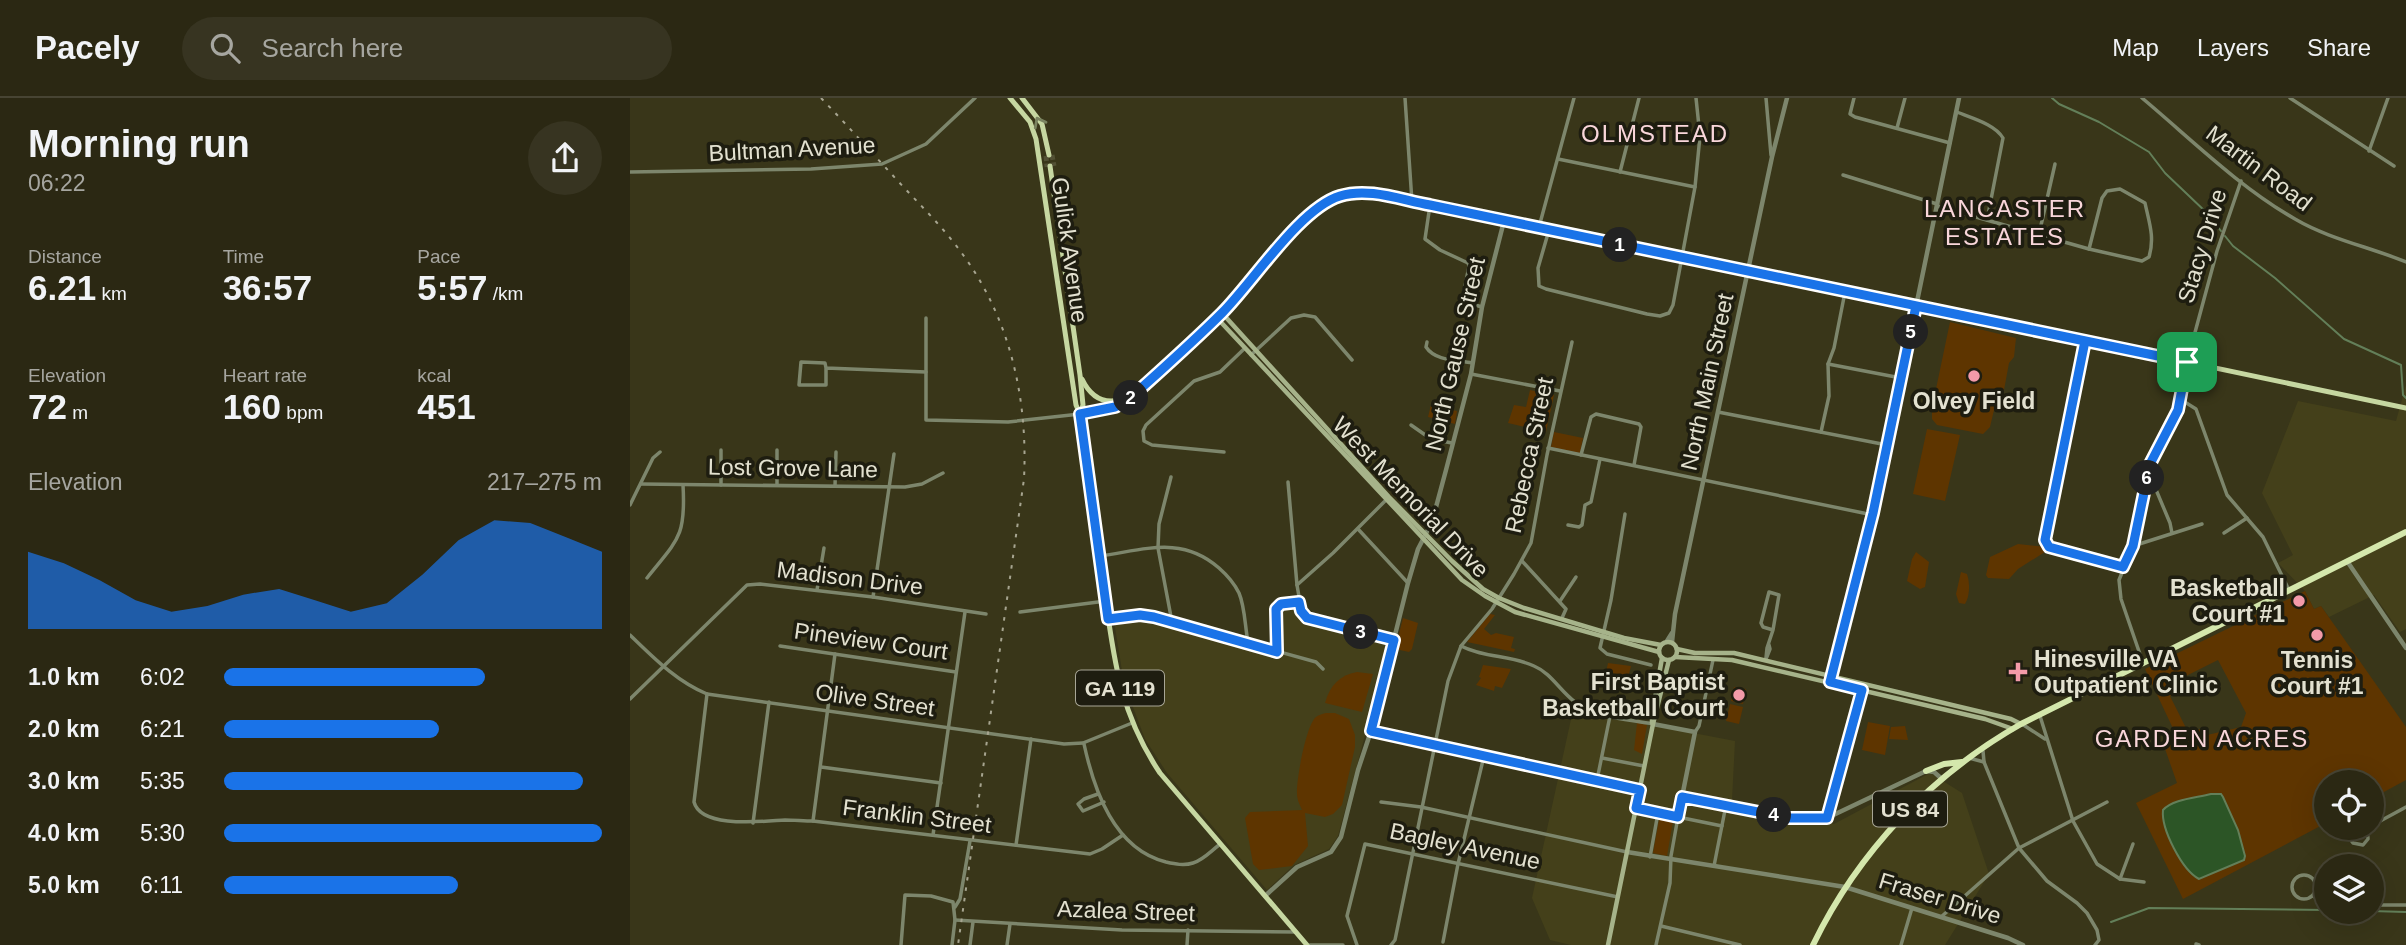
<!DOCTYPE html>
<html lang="en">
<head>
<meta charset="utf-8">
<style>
  body { margin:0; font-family:Helvetica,sans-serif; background:#373421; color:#f1f3f6; height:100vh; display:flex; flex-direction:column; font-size:26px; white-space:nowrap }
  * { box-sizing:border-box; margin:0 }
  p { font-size:23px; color:#a6a6a0 }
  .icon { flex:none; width:38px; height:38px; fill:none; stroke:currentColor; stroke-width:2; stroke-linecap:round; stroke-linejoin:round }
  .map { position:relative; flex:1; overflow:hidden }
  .panel { display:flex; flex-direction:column; background:#2b2813; width:630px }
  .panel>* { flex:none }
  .controls { position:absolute; left:1684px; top:672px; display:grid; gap:14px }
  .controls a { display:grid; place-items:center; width:70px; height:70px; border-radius:50%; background:#2b2813; box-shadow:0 7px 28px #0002,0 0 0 2px #474433; font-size:35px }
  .pin { position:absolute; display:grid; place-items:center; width:60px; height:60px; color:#fff; margin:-30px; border-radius:14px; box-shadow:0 4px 10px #0006 }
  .km { position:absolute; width:35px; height:35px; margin:-18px; border-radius:50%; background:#222; color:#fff; font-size:19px; line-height:35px; text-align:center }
  .round { display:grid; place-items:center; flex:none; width:74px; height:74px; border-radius:37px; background:#373421 }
  .summary { display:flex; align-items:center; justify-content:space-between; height:119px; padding:0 28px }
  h1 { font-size:38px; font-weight:800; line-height:52px }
  .metrics { display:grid; grid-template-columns:repeat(3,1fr); gap:10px; height:119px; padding:7px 28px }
  .metrics div { display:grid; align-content:center }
  .metrics b { font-size:35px; font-weight:800 }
  .metrics small { font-size:19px; font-weight:400 }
  .metrics p { font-size:19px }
  .chart { height:196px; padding:14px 28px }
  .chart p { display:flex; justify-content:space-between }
  .chart svg { width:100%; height:126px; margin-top:7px; fill:#1a73e8; opacity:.7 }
  ul { padding:0 28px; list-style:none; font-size:23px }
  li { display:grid; grid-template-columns:112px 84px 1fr; align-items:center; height:52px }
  li i { height:18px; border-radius:9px; background:#1a73e8 }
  header { display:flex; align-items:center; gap:42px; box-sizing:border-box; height:98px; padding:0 35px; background:#2b2813; border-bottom:2px solid #474433 }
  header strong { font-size:33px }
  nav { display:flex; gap:38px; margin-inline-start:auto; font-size:24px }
  .search { width:490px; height:63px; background:#373421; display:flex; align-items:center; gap:18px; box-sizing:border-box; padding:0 24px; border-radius:38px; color:#a6a6a0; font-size:26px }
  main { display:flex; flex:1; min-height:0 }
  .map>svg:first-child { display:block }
  .built { fill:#44401a }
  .green { fill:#5e3500 }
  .water { fill:#2c5526; stroke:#637f59; stroke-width:2 }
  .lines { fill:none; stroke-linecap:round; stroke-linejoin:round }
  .stream { stroke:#637f59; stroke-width:2 }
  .primary-tunnel { stroke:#525034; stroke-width:5; stroke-dasharray:5 2.5; stroke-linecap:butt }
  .minor { stroke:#7d866c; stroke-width:3.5 }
  .tertiary { stroke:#7d866c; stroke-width:4.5 }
  .secondary { stroke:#a6b38a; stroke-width:4.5 }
  .primary { stroke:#c6d7a1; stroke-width:5 }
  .trunk { stroke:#d4e7ac; stroke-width:6 }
  .rail { stroke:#a7a590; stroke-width:2; stroke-dasharray:3.5 7; stroke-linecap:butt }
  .oneway { stroke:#7a8360 }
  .route-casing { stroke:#fff; stroke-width:14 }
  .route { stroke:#1a73e8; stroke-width:9 }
  .poi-dot { fill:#f39aa9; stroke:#1e1d10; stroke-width:2.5 }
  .labels { text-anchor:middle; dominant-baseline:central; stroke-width:7; stroke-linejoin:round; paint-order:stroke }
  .shield { fill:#1e1d10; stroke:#a8a696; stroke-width:2 }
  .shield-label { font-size:21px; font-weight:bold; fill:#e3e1d0 }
  .street-label { font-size:23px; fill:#e3e1d0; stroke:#1e1d10 }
  .poi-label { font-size:23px; font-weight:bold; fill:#e3e1d0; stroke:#1e1d10 }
  .neighbourhood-label { font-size:24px; letter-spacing:2px; fill:#f9d6da; stroke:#1e1d10 }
</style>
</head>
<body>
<header>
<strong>Pacely</strong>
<div class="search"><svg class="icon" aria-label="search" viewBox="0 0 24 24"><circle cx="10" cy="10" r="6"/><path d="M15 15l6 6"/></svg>Search here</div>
<nav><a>Map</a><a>Layers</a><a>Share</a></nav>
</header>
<main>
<section class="panel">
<div class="summary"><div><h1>Morning run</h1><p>06:22</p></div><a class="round"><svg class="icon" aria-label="share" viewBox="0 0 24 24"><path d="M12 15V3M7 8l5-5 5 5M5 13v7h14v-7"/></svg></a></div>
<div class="metrics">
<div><p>Distance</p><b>6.21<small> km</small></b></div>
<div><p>Time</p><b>36:57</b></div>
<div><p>Pace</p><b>5:57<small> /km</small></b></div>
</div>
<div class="metrics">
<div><p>Elevation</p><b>72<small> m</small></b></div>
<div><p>Heart rate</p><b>160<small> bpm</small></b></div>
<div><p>kcal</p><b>451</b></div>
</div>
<div class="chart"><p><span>Elevation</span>217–275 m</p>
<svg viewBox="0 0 160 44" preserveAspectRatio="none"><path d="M0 44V17L10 21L20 27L30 34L40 38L50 36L60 32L70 30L80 34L90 38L100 35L110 25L120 13L130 6L140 7L150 12L160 17V44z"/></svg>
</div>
<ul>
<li><b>1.0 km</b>6:02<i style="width:69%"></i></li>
<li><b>2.0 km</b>6:21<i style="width:57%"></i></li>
<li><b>3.0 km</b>5:35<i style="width:95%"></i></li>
<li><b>4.0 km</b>5:30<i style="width:100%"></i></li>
<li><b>5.0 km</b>6:11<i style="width:62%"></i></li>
</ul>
</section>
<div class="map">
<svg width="1776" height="847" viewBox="0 0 1776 847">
  <rect width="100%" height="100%" fill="#393619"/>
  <g class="built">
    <polygon points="1776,287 1776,531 1770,534 1744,497 1699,519 1691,508 1684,511 1675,493 1648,465 1663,457 1632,395 1668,303 1766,323"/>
    <polygon points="666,506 671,518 678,523 760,544 708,738 699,751 664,767 637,792 537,675 515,641 494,585 484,523 511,522 529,525 547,532 650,557 648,511 651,508"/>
    <polygon points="943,612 1105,643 1102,702 1204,726 1300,675 1332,695 1359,776 1315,847 941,847 920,842 902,800"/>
  </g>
  <g class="green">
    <polygon points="1320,224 1386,240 1384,259 1379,265 1372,303 1364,312 1360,329 1353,336 1307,327 1302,321 1302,310"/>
    <polygon points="900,292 924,297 916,334 878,325 884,307 896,309"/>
    <polygon points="801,307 827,313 825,326 798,319"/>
    <polygon points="1297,331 1330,337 1315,403 1283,396"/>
    <polygon points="924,334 953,340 950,355 921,349"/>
    <polygon points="1388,446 1416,449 1418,452 1388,471 1379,481 1358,480 1356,477 1360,459"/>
    <polygon points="1286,454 1299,464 1295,489 1290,491 1277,483 1282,461"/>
    <path d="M 1331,474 L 1337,476 C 1340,485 1340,498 1335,506 L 1329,505 L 1326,496 Z"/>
    <polygon points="1675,493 1684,511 1691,508 1776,629 1776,682 1741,701 1741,684 1696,684 1696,725 1553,801 1506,705 1547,685 1534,648 1570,631 1573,638 1611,629 1616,615 1588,562 1548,582 1552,592 1540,598 1558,634 1547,639 1515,571"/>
    <polygon points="860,516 865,517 854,531 861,537 866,535 884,539 881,550 885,551 884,554 837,544"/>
    <polygon points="773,520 788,525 782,551 779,554 765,551"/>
    <polygon points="978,565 1001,568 999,576 995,576 994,578 976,574"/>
    <polygon points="853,567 881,571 872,590 865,588 864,593 846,587 851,580 849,579"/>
    <path d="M 727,574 L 743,576 L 732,614 L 695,605 C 700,587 710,577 727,574 Z"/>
    <polygon points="1104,589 1116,591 1113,606 1101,603"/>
    <polygon points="1100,606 1113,609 1109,626 1096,623"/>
    <path d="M 696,615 L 705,615 L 719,621 L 725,637 L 725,649 L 712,707 L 703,716 L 695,719 L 675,715 L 678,748 L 662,768 L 629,772 L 623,766 L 615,720 L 620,714 L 672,712 C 670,707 667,702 667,696 C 666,683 676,627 686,619 C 688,617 692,616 696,615 Z"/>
    <polygon points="1238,624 1260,628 1255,657 1232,652"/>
    <polygon points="1007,625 1017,627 1012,656 1004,652"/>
    <polygon points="1275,628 1278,642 1259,641 1261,629"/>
    <polygon points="1032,718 1042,720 1043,723 1037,758 1023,755 1029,722"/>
  </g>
  <path class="water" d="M 1581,696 L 1591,696 L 1593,699 L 1608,732 L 1615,758 L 1614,762 L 1569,781 C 1552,772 1531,731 1533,712 C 1543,701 1566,700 1581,696 Z"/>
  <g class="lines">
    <g class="stream">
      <polyline points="1422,0 1429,6 1469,24 1519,54 1535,75 1578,116 1591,133"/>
      <polyline points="1595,138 1603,148 1645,180 1714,241 1771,267 1773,297 1776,300"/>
      <polyline points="1741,813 1776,814"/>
      <polyline points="1481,824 1519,810 1696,812"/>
    </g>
    <g class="primary-tunnel">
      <polyline points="422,57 424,68"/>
      <polyline points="416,58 417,69"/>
    </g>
    <g class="minor">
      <polyline points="775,0 782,104"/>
      <polyline points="1136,0 1141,57"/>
      <polyline points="1224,0 1220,16 1225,19 1320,45"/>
      <path d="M 1512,0 C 1561,41 1609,89 1665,121 C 1699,141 1740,149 1776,164"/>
      <polyline points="1660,0 1764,68"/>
      <path d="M 1327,14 C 1341,20 1365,26 1373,40 L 1357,122"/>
      <polyline points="1267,30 1275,0"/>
      <polyline points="1739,53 1758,0"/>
      <polyline points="928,61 1065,89"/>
      <polyline points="0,74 181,71 252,66 296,46 345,0"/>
      <polyline points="990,74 1009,0"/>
      <polyline points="1213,77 1307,106"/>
      <path d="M 1490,91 L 1515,105 C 1519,124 1525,139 1519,159 L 1512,163 L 1459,151 L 1472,100 L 1477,93 Z"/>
      <polyline points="800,107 795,141 810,152 838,165 839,168 832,203 852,209"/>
      <polyline points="1307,108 1459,151"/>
      <polyline points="909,129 944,0"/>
      <polyline points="919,132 908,170 909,188 916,191 1017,216 1030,218 1039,215 1043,207 1065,89 1070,38 1066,0"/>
      <polyline points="1409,136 1425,66"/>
      <polyline points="296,220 296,322 378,324 450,316"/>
      <polyline points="1455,243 1415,442 1419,449 1493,469"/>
      <path d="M 797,244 L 796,249 C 805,263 827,262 842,265"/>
      <polyline points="621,257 661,220 674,217 685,219 722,262"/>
      <polyline points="1198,266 1271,280"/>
      <polyline points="196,270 196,287 169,287 171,264 195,265 196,270 296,274"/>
      <polyline points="841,276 930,293"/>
      <polyline points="1550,301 1566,311 1597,397 1633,439 1659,492"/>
      <polyline points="1088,314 1257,347"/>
      <polyline points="781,327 801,341 822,345"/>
      <polyline points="1191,334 1199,298 1198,266 1204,250 1215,194"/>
      <polyline points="918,350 1243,417"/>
      <polyline points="91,352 91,387"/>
      <polyline points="594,354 522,347 514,343 513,333 516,327 564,283 590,274 615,250"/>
      <polyline points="951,357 961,319 966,316 1009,326 1011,329 1004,367"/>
      <polyline points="1519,375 1540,425 1542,435"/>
      <polyline points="541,379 529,426 528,450 542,524"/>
      <polyline points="658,384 667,487 672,516 683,523 764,542"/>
      <polyline points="11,386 275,389 292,386 313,375"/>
      <polyline points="147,387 147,352"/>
      <polyline points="205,388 206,354"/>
      <polyline points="0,407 23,360 30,354"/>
      <polyline points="995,416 981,502 970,550 977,556 1021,567"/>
      <polyline points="938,427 949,429 952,427 955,407 961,404 970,361"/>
      <polyline points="728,431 778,485"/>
      <polyline points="1594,435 1617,420"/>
      <polyline points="1503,448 1572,426"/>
      <path d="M 470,458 C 514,452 552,437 589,470 C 597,477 604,485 609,495 C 615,509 615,529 618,544"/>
      <polyline points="892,463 936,511 932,520"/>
      <path d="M 17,480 C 48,441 56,439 53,387"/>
      <polyline points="667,487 703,455 757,401"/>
      <polyline points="187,492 194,450"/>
      <polyline points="243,499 264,356"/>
      <polyline points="930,503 946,479"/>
      <polyline points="390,514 476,503"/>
      <polyline points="478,521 510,517 524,519 686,564 693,571"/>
      <path d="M 0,537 C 24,560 46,583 77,596 L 434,646 L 453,645 L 502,625"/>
      <polyline points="150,548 326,574"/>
      <path d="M 831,548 C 854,560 881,557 904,568 C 921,575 930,593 945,604 C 966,620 997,621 1023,626"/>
      <polyline points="647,553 646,511 651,506 669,504"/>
      <polyline points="1136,560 1137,550 1143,532 1133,529 1131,525 1139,494 1149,497 1143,532"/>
      <polyline points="1136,561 1140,551 1139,547"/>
      <polyline points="1513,565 1491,501 1489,482 1503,448 1520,366 1548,312 1557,264 1587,153 1611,83"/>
      <path d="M 77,596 L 64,704 C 71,731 134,723 155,722 C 164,722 174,723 183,723 L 460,756 L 472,751 L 493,737"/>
      <polyline points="0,601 117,487 130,486 243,499 356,516"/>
      <polyline points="1410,618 1443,723 1467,766 1490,781 1514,784"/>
      <polyline points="1392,626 1415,641"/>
      <polyline points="741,633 1010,692"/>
      <polyline points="1065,634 1069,628 1083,562"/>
      <path d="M 454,646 C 464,692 484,751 536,764 C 545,766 554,768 563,765 C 573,762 581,753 589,747"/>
      <polyline points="1353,653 1354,664 1389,750 1417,783 1447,805 1457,815 1467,832 1469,842 1465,847"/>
      <polyline points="972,660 1014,668"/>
      <polyline points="1339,660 1354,664"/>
      <polyline points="191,669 311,685"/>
      <polyline points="967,682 980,618"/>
      <polyline points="468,696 454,701 448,706 453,713 474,704"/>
      <polyline points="751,704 791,709 997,754"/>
      <polyline points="1197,720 1232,590"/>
      <polyline points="183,723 205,556"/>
      <polyline points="123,725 139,604"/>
      <polyline points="1741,728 1776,709"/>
      <polygon points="1737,730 1738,741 1733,747 1723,745 1720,741 1721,737"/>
      <polyline points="303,737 335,514"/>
      <polyline points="386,747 401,641"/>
      <polyline points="1020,759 1028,715"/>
      <polyline points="1084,768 1096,707"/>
      <circle cx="1674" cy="789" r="12"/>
      <polyline points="1490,781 1503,746"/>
      <polyline points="1683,798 1696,806"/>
      <polyline points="1741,799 1747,799 1749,807"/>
      <polyline points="1741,807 1776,807"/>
      <polyline points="325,809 330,801 340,743"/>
      <polyline points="1311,819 1389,750 1477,704"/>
      <polyline points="325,822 492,832 666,834"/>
      <polyline points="1031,828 1110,847"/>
      <polyline points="813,844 828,766 854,658"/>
      <polyline points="1566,846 1569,847"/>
      <polyline points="271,847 275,797 301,798 323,804 325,822 322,847"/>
      <polyline points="340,847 343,824"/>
      <polyline points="377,847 380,826"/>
      <polyline points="557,847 558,832"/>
      <polyline points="680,847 713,847"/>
      <polyline points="727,847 717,818 735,746 988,799"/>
      <polyline points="761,847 765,842 818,583 831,548 862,511 884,476 901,445 917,357 942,244"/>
      <polyline points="1026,847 1040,785 1041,758 1048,719 1092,728"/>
      <polyline points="1271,847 1282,810"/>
    </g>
    <g class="tertiary">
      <polyline points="1717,463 1776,550"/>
      <polyline points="1037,543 1042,535"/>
      <polyline points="1042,544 1045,516 1142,59 1157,0"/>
      <polyline points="1200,584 1243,417 1329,0"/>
      <polyline points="1052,699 1159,720 1197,720 1296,673 1304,674 1312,681"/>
      <polyline points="1006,711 1048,719 1065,634 1023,626"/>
      <polyline points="997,754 1215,789 1378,840 1393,847"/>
      <polyline points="635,798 667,769 701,754 711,739 728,672 741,633 778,485 788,451 802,424 816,372 841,276 852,209 874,123"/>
    </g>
    <g class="secondary">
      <polyline points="592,215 759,399 822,463 853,491 869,500 894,510 994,540 1031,547"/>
      <polyline points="587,220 832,482 855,498 885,514 1029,554"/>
      <circle cx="1038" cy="553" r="9"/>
      <polyline points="1047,551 1065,555 1104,555 1381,621 1391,626"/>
      <polyline points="1045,559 1102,562 1355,621 1383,631"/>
      <polyline points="1022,625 1022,617 1032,560"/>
      <polyline points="978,847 1023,626 1039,562"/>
    </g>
    <g class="primary">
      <path d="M 380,0 L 400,24 L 406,41 L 446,307 L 450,316 L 453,333 C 460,380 466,428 472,476 C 483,551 486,610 530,675 L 677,847"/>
      <polyline points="392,0 412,26 419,57"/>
      <polyline points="420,68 450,277 453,307 450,316"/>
      <path d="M 452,281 C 462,302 477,308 498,299"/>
      <polyline points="450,316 485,309 497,303 592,215 678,116 699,102 717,96 750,97 1052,160 1118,172 1776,310"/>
    </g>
    <g class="trunk">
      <polyline points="1296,673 1314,666 1332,664"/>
      <path d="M 1183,847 C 1228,754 1301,677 1391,626 L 1776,434"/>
    </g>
    <path class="rail" d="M 191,0 C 217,27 242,55 267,82 C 289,106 312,128 331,154 C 380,220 398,300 394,381 L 328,847"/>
  </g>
  <defs><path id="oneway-chevron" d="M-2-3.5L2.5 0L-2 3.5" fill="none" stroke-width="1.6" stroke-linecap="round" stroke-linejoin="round" transform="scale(1.75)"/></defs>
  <use class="oneway" href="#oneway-chevron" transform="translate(409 24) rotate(-118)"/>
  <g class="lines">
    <g class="route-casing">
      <path id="route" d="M 1557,264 L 800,107 C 771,102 739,89 710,98 C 670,110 623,184 592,215 C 562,245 529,274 497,303 L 485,309 L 450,316 L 478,521 L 510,517 L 524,519 L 647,554 L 646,511 L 651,506 L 669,504 L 671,513 L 677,520 L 764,542 L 741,633 L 1010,692 L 1006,710 L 1048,719 L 1052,699 L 1159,720 L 1197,720 L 1232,592 L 1200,584 L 1243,415 L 1286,208 L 1455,243 L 1415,442 L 1419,449 L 1493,469 L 1503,448 L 1520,366 L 1548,312 L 1557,264"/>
    </g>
    <use href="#route" class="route"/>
  </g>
  <g class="poi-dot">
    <circle cx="1344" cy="278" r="7"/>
    <circle cx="1669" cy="503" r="7"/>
    <circle cx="1687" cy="537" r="7"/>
    <path d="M1384.5 563.5h7v7h7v7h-7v7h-7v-7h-7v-7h7z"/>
    <circle cx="1109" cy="597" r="7"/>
  </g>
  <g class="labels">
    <g class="shield">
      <rect x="446" y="572.5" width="88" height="35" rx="5"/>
      <rect x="1243" y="693.5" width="74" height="35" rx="5"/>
    </g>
    <g class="shield-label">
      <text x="490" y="590">GA 119</text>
      <text x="1280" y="711">US 84</text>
    </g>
    <g class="street-label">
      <text transform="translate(162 51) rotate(-3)">Bultman Avenue</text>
      <text transform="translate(1629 70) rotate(37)">Martin Road</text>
      <text transform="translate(1572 148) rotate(-73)">Stacy Drive</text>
      <text transform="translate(440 152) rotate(82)">Gulick Avenue</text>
      <text transform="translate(825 256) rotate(-77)">North Gause Street</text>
      <text transform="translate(1077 284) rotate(-78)">North Main Street</text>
      <text transform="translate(899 357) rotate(-78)">Rebecca Street</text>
      <text transform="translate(163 370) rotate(1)">Lost Grove Lane</text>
      <text transform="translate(781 399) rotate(46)">West Memorial Drive</text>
      <text transform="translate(220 480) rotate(7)">Madison Drive</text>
      <text transform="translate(241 543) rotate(8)">Pineview Court</text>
      <text transform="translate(245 602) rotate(8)">Olive Street</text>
      <text transform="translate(287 718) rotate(7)">Franklin Street</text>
      <text transform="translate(835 748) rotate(12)">Bagley Avenue</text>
      <text transform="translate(1310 800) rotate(17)">Fraser Drive</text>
      <text transform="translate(496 813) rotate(2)">Azalea Street</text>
    </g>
    <g class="poi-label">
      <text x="1344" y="303">Olvey Field</text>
      <text x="1655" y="490" text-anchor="end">Basketball<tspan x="1655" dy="26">Court #1</tspan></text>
      <text x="1404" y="561" text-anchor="start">Hinesville VA<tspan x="1404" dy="26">Outpatient Clinic</tspan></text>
      <text x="1687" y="562">Tennis<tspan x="1687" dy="26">Court #1</tspan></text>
      <text x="1095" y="584" text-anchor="end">First Baptist<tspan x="1095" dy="26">Basketball Court</tspan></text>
    </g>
    <g class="neighbourhood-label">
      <text x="1025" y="35">OLMSTEAD</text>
      <text x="1375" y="110">LANCASTER<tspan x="1375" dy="28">ESTATES</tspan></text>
      <text x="1572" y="640">GARDEN ACRES</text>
    </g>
  </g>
</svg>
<div class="controls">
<a><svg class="icon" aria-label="locate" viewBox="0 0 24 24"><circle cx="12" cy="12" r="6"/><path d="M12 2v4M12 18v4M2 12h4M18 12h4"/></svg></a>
<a><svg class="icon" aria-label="layers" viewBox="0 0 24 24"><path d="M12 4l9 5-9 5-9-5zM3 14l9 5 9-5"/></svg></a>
</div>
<div class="pin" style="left:1557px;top:264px;background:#1e9e55"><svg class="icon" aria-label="arrive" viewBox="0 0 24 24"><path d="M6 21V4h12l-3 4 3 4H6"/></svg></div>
<b class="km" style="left:990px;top:147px">1</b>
<b class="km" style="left:501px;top:300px">2</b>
<b class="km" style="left:731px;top:534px">3</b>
<b class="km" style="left:1144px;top:717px">4</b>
<b class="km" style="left:1281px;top:234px">5</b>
<b class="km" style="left:1517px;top:380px">6</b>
</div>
</main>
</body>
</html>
